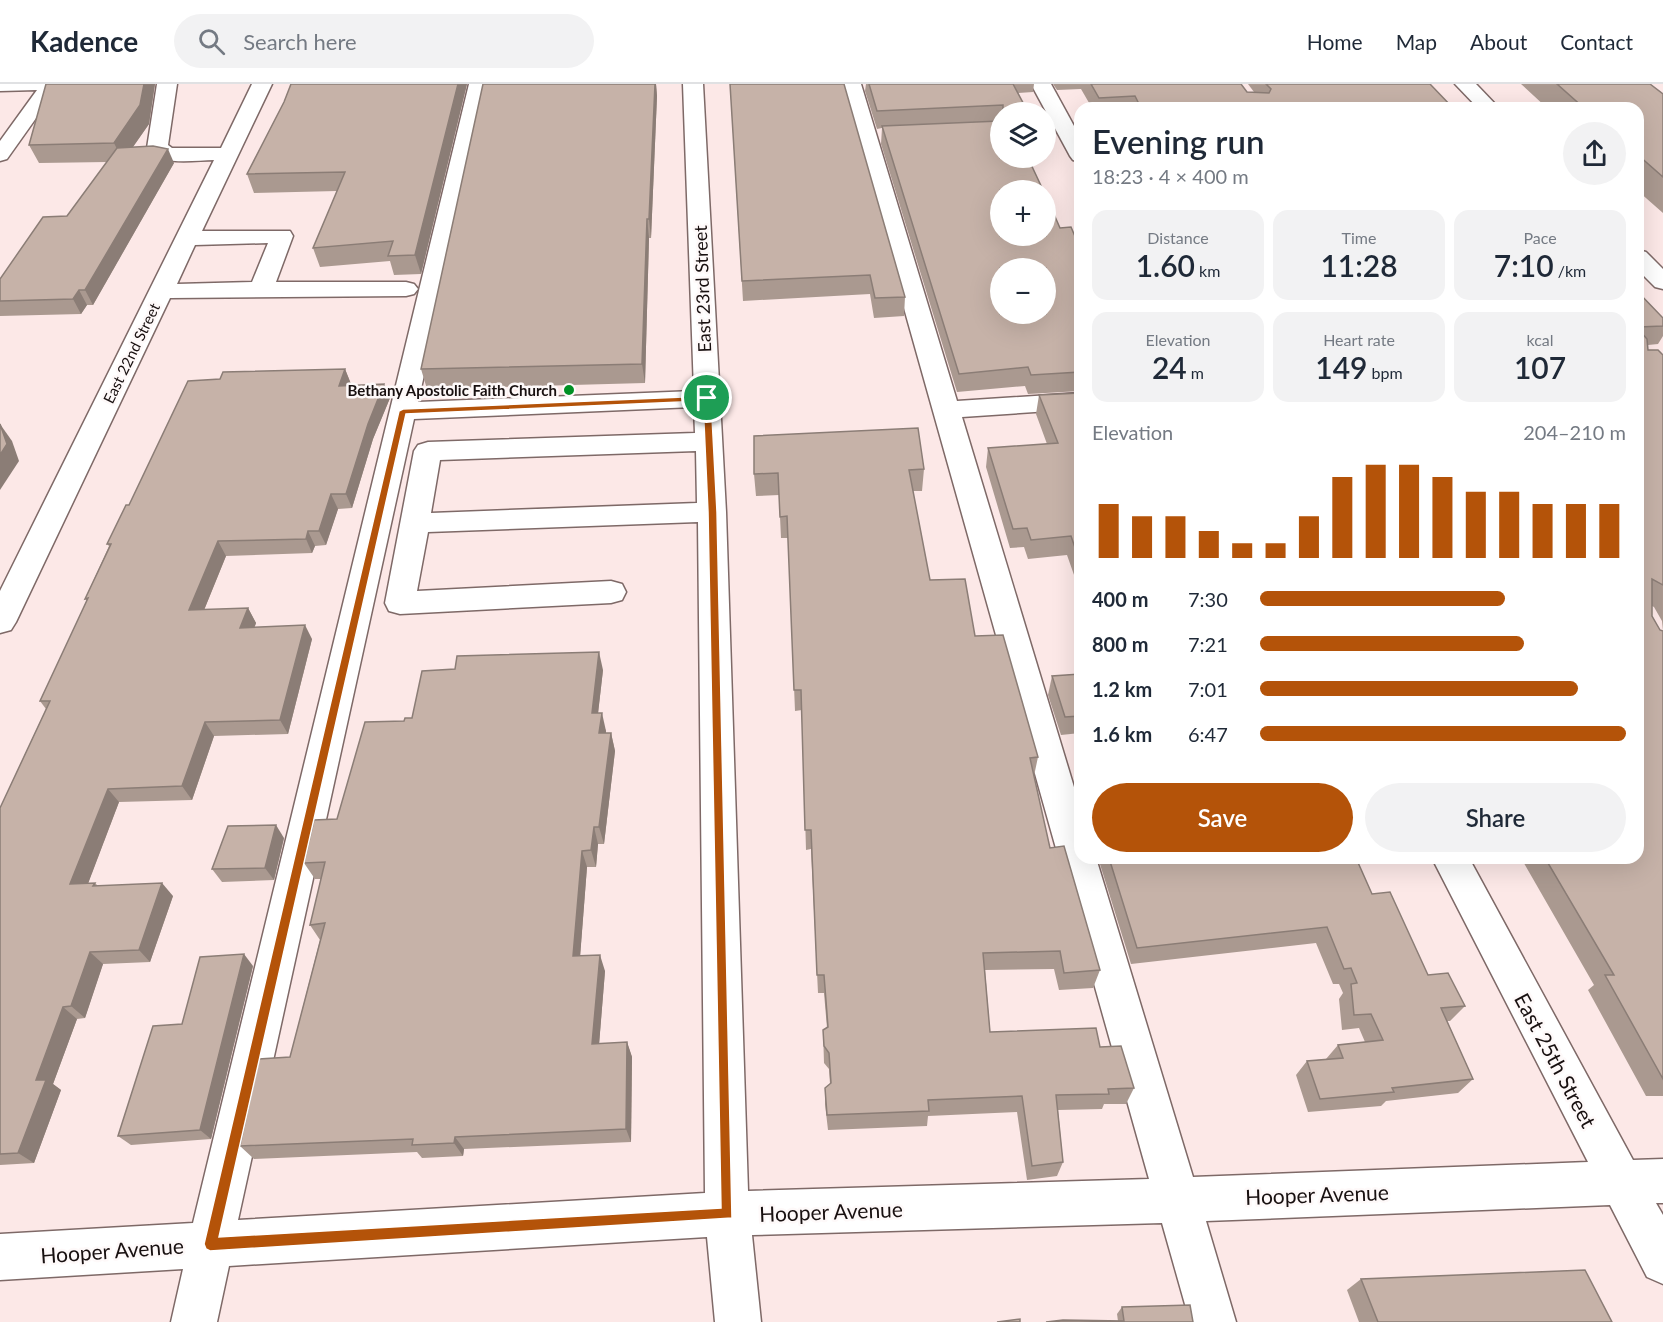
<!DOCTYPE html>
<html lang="en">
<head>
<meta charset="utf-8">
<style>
  body { margin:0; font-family:Lato,sans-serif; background:#f2f2f3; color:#1f2937; height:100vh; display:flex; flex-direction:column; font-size:22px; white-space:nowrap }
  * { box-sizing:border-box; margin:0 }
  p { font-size:20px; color:#747a83 }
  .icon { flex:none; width:33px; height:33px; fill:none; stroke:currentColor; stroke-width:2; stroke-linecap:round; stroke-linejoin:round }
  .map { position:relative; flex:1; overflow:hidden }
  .sheet { position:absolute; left:1074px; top:18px; width:570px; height:762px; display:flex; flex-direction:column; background:#fff; border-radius:18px; box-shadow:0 6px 24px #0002 }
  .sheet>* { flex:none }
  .tools { position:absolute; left:990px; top:18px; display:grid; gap:12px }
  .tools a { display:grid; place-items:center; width:66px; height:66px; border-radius:50%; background:#fff; box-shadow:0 6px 24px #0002; font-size:30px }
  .pin { position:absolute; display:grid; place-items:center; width:51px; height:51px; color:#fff; margin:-26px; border:3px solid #fff; border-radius:50%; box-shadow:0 2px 6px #0007 }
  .round { display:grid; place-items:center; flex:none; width:63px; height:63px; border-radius:32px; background:#f2f2f3 }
  .overview { display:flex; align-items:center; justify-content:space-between; height:102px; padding:0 18px }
  h1 { font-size:33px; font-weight:600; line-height:45px }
  .stats { display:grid; grid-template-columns:repeat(3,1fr); gap:9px; height:102px; padding:6px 18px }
  .stats div { display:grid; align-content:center; border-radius:15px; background:#f2f2f3; text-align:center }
  .stats b { font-size:30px; font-weight:600 }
  .stats small { font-size:16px; font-weight:400 }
  .stats p { font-size:16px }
  .chart { height:168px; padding:12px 18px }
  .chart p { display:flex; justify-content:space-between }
  .chart svg { width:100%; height:108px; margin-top:6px; stroke:#b45309; stroke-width:6 }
  .cta { display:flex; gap:12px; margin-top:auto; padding:12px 18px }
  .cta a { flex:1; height:69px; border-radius:36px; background:#b45309; color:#fff; font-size:24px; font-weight:600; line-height:69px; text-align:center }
  .cta a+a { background:#f2f2f3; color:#1f2937 }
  ul { padding:0 18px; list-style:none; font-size:20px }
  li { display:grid; grid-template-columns:96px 72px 1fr; align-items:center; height:45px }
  li i { height:15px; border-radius:8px; background:#b45309 }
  header { display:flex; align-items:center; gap:36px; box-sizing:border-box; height:84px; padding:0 30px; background:#fff; border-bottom:2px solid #e0e1e3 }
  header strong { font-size:28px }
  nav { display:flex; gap:33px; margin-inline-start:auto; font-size:21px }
  .search { width:420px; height:54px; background:#f2f2f3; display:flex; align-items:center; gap:15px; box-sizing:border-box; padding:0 21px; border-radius:33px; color:#747a83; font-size:22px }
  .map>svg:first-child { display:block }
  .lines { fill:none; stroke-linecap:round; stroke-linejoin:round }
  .minor-casing { stroke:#7e6967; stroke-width:3 }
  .minor { fill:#fff; fill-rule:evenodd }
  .wall { fill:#aa9990; fill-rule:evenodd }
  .shaded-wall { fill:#8b7d76 }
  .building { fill:#c6b2a8; stroke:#8b7d76; stroke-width:1.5; fill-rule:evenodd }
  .route { fill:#b45309; stroke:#fff; stroke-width:1.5; fill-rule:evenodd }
  .poi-dot { fill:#009023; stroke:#fef9f9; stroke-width:2 }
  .labels { text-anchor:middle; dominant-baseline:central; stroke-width:5; stroke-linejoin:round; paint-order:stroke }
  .far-street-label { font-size:15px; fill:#181010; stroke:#fef9f9 }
  .far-poi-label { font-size:15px; font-weight:bold; fill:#181010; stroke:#fef9f9; text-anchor:end }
  .street-label { font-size:18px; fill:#181010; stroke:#fef9f9 }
  .near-street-label { font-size:21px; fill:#181010; stroke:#fef9f9 }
</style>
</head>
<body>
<header>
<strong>Kadence</strong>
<div class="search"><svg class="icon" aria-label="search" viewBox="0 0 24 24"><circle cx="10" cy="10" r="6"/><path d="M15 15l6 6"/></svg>Search here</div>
<nav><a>Home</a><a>Map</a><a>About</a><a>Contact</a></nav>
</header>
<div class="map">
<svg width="1663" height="1238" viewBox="0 0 1663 1238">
  <rect width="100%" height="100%" fill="#fce8e7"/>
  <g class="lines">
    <g class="minor-casing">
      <g id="minor">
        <polygon points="0,0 99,0 89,6 56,6 7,75 0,77 0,57 37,6 0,7"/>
        <path d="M 157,0 L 177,0 L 168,61 L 172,64 L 221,64 L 252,0 L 272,0 L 202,147 L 290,147 L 293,152 L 276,198 L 406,198 L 414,200 L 418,205 L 414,210 L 406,212 L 170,214 L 16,538 L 11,546 L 0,549 L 0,507 L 214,76 C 194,76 160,83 147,64 ZM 268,159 L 252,198 L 177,200 L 195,161 Z"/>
        <path d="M 469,0 L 489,0 L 418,318 L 694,307 L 683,0 L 703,0 L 726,428 L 748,1107 L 1149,1095 L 841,0 L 861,0 L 957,317 L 1080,309 L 1080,325 L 962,333 L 1080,723 L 1080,774 L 1096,774 L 1193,1093 L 1588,1078 L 1432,774 L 1469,774 L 1633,1076 L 1663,1075 L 1663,1119 L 1656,1119 L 1663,1131 L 1663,1200 L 1647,1193 L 1610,1121 L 1206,1137 L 1236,1238 L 1190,1238 L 1162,1139 L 752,1151 L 761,1238 L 715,1238 L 707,1153 L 229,1182 L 217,1238 L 171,1238 L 183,1185 L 0,1196 L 0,1150 L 193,1139 ZM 694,323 L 695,349 L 428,358 L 418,361 L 414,367 L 385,519 L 389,527 L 400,530 L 611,519 L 622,516 L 626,508 L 622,500 L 611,497 L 417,507 L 428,448 L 698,438 L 705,1109 L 238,1136 L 414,335 ZM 696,367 L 697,419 L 431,429 L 440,376 Z"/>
        <polygon points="1031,0 1051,0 1080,53 1080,78 1073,76 1070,72"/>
        <polygon points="1455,0 1476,0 1499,24 1478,24"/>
        <polygon points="1638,166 1646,168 1663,185 1663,205 1655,203 1638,186"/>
      </g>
    </g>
    <use href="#minor" class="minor"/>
  </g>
  <g class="wall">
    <polygon points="46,0 155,0 149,40 133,63 174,79 93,221 87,221 81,230 0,232 0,195 67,132 107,78 39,79 29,61"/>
    <polygon points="291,0 467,0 421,190 394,191 390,177 320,183 313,164 337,107 254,109 247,90 284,18"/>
    <polygon points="483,0 656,0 657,12 651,154 649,154 645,299 427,305 421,285"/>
    <polygon points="730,0 905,213 904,232 874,234 870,210 743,217"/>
    <polygon points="866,0 1034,0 1033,8 1018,9 1028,28 1000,28 1000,74 1060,144 1080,164 1080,307 1028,310 1025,302 957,308 881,60 882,44 877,45 865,7"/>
    <polygon points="1053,0 1241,0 1247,8 1254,8 1248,0 1430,0 1453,24 1092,24 1081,5 1057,6"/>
    <polygon points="1521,0 1650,0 1663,10 1663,129 1638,107 1638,24 1547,24"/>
    <path d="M 1638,208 L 1663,234 L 1663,252 L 1658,260 L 1648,261 L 1648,266 L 1663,271 L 1663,1012 L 1646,1012 L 1588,906 L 1594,901 L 1521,774 L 1638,774 ZM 1652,522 L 1654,523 L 1662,537 L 1663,547 L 1660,546 L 1652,532 Z"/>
    <polygon points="345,285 351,300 350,301 390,314 373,355 352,424 338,425 326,461 315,462 312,469 226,472 204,526 248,524 256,539 254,544 312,555 288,650 214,652 192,716 119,718 88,799 95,799 98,802 173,812 150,878 103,880 85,934 77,935 53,1000 61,1006 34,1079 0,1081 0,724 46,625 40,617 87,517 85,515 109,462 107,460 129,421 220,295"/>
    <polygon points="1080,309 1080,508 1067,471 1028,475 1024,463 1010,464 986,383 988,364 1047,360 1036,330 1039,311"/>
    <polygon points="924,385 922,407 913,407 930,496 975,552 1038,673 1034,692 1050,764 1100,886 1093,904 1059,906 1054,885 985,886 990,948 1100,963 1134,1004 1126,1020 1104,1020 1102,1025 1058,1026 1063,1078 1057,1092 1027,1096 1017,1028 928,1032 927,1042 828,1046 825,1020 825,1004 830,1000 829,985 824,979 823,946 827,944 824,909 818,909 811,765 806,766 802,626 795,627 788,454 781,454 779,411 756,412 754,390"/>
    <polygon points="603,586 598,629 606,647 606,649 611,649 615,667 604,760 598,760 596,783 587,783 580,872 605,887 599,960 627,958 632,973 631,1058 464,1065 463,1072 422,1074 417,1068 254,1075 240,1062 290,973 320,856 310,841 321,795 315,795 304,779 337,735 404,637 412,634"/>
    <polygon points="1080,590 1080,649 1061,651 1048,611 1052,592"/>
    <polygon points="284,754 274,796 222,798 212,785"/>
    <polygon points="1100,774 1356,774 1372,810 1428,891 1465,922 1450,937 1447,937 1473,995 1458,1009 1386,1017 1381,1022 1308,1028 1296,991 1307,977 1326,975 1338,961 1365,958 1359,944 1342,946 1339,915 1343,909 1339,900 1333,900 1316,859 1131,880 1099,777"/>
    <polygon points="253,882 211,1055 131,1061 118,1052 182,940"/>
    <polygon points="1361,1195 1612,1238 1359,1238 1347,1206"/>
    <polygon points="1122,1223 1193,1238 1118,1237 1117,1230"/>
  </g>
  <g class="shaded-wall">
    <polygon points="144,0 155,0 149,40 123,77 114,59"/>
    <polygon points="458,0 467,0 421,190 415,171"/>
    <polygon points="655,0 656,0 657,12 651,154 649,135"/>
    <polygon points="168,65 174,79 93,221 85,206"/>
    <polygon points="647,135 649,154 645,299 642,280"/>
    <polygon points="79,206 87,221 81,230 73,215"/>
    <polygon points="345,285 351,300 345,316 339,302"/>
    <polygon points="384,300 390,314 373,355 352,424 346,410 368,340"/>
    <polygon points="0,340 12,357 19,377 0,406"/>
    <polygon points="331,410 338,425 326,461 319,447"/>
    <polygon points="308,447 315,462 312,469 306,455"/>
    <polygon points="218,457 226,472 198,541 189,526"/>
    <polygon points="248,524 256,539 249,559 240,544"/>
    <polygon points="305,541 312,555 288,650 280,636"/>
    <polygon points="599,568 603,586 596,647 592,629"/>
    <polygon points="602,629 606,647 604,667 599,649"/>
    <polygon points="205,638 214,652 192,716 182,702"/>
    <polygon points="611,649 615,667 604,760 599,743"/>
    <polygon points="108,705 119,718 83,813 70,800"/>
    <polygon points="276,741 284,754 274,796 265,784"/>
    <polygon points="594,743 598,760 596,783 591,766"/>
    <polygon points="582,767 587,783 579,887 573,872"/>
    <polygon points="162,799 173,812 150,878 139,866"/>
    <polygon points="90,868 103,880 85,934 71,922"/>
    <polygon points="244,870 253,882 211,1055 200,1046"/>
    <polygon points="600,871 605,887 598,974 592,960"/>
    <polygon points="63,923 77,935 53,1000 61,1006 34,1079 18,1069 36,996"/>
    <polygon points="627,958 632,973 631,1058 626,1045"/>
    <polygon points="455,1053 464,1065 463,1072 454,1059"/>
  </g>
  <g class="building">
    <polygon points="46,0 144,0 140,21 114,59 29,61"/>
    <polygon points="291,0 458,0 415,171 388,172 393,157 313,164 345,88 247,90 284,18"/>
    <polygon points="483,0 655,0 649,135 647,135 642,280 421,285"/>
    <polygon points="730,0 844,0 905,213 875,214 870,191 742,197"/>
    <polygon points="869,0 1013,0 1028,28 1003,28 1003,21 877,27"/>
    <polygon points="1091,0 1241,0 1247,8 1269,9 1271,5 1266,0 1430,0 1453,24 1141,24 1135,12 1099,14"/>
    <polygon points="1557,0 1650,0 1663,10 1663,93 1638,71 1638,24 1584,24"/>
    <path d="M 1000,37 L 1000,74 L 1028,74 L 1043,106 L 1000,106 L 1000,152 L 1046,152 L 1046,112 L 1060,144 L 1071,143 L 1080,164 L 1080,288 L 1031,291 L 1028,283 L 959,290 L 882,42 ZM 1000,184 L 1046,184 L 1046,230 L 1000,230 Z"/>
    <polygon points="153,62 168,65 85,206 79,206 73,215 0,217 0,195 43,133 67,132 117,64"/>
    <polygon points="1638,208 1663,234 1663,242 1638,243"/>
    <polygon points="1638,245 1647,255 1648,266 1658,266 1663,271 1663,501 1652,495 1652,532 1660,546 1663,547 1663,995 1605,891 1614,891 1545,774 1638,774"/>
    <polygon points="345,285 339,302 384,300 368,340 346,410 331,410 319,447 308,447 306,455 218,457 189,526 248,524 240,544 305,541 280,636 205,638 182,702 108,705 70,800 95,799 93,802 162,799 139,866 90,868 71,922 63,923 36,996 46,996 18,1069 0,1070 0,724 50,617 40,617 88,514 85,515 111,460 107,460 126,421 129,421 188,297 220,295 223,288"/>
    <polygon points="1080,309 1080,478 1071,452 1031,456 1027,444 1013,445 988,364 1058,359 1039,311"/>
    <polygon points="0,340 7,360 0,371"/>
    <polygon points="918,344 924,385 909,386 930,496 965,495 975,552 1003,551 1038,673 1030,674 1050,764 1064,762 1100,886 1064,889 1060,867 983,869 990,948 1096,944 1100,963 1121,962 1134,1004 1108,1005 1109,1010 1056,1011 1063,1078 1032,1082 1022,1012 928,1016 929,1027 827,1031 825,1004 831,999 829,969 824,962 823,946 828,943 824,891 817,891 811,746 805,746 801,606 794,606 787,432 780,433 778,389 754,390 754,352"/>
    <polygon points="599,568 592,629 602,629 599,649 611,649 599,743 594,743 591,766 582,767 573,872 600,871 592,960 627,958 626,1045 455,1053 454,1059 412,1061 413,1055 240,1062 259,975 290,973 325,839 310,841 325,778 304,779 314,736 337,735 365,638 404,637 405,634 412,634 422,587 455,585 457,572"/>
    <polygon points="1080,590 1080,632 1065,633 1052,592"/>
    <polygon points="276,741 265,784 212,785 228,742"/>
    <polygon points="1109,774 1356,774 1372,810 1390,808 1428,891 1448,889 1465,922 1441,924 1473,995 1392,1004 1394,1008 1320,1015 1307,977 1343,974 1338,961 1383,956 1371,930 1354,931 1351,900 1357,899 1351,884 1344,885 1327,843 1137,864"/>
    <polygon points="244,870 200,1046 118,1052 153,942 182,940 200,873"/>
    <polygon points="1585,1186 1612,1238 1378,1238 1361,1195"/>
    <polygon points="1190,1221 1193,1238 1046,1238 1063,1236 1124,1237 1122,1223"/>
    <polygon points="1020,1235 1020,1238 997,1238"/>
  </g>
  <path class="route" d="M 707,312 L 711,314 L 717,428 L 732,1134 L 210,1167 L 206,1165 L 204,1160 L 399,327 L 403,325 ZM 703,317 L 708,428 L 721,1124 L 219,1153 L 406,330 Z"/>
  <circle class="poi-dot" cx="569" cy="306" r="6"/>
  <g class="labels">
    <g class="far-street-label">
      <text transform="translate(131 269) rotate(-64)">East 22nd Street</text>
    </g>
    <g class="far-poi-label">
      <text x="557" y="306">Bethany Apostolic Faith Church</text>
    </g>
    <g class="street-label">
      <text transform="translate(702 205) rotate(-92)">East 23rd Street</text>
    </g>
    <g class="near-street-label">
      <text transform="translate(1556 976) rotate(62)">East 25th Street</text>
      <text transform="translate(1317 1110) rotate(-2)">Hooper Avenue</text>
      <text transform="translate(831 1127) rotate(-2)">Hooper Avenue</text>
      <text transform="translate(112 1166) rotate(-4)">Hooper Avenue</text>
    </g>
  </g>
</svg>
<div class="tools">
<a><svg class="icon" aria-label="layers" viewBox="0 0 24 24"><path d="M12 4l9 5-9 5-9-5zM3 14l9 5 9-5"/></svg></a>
<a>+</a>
<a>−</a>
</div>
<div class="pin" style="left:707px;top:314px;background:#1e9e55"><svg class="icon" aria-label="arrive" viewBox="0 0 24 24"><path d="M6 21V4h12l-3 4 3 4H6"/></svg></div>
<section class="sheet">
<div class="overview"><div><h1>Evening run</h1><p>18:23 · 4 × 400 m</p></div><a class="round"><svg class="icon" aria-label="share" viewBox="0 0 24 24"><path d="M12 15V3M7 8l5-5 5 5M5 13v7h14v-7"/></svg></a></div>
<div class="stats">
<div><p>Distance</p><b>1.60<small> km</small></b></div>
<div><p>Time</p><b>11:28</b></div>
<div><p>Pace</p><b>7:10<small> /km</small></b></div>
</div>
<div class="stats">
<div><p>Elevation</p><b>24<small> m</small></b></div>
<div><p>Heart rate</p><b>149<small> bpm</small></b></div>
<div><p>kcal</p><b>107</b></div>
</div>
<div class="chart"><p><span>Elevation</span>204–210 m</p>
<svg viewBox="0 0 160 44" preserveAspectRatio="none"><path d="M5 44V22M15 44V27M25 44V27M35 44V33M45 44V38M55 44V38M65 44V27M75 44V11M85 44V6M95 44V6M105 44V11M115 44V17M125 44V17M135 44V22M145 44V22M155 44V22"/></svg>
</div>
<ul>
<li><b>400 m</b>7:30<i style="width:67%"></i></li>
<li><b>800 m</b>7:21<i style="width:72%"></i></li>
<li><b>1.2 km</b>7:01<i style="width:87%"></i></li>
<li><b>1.6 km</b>6:47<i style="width:100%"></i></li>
</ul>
<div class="cta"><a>Save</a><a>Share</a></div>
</section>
</div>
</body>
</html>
